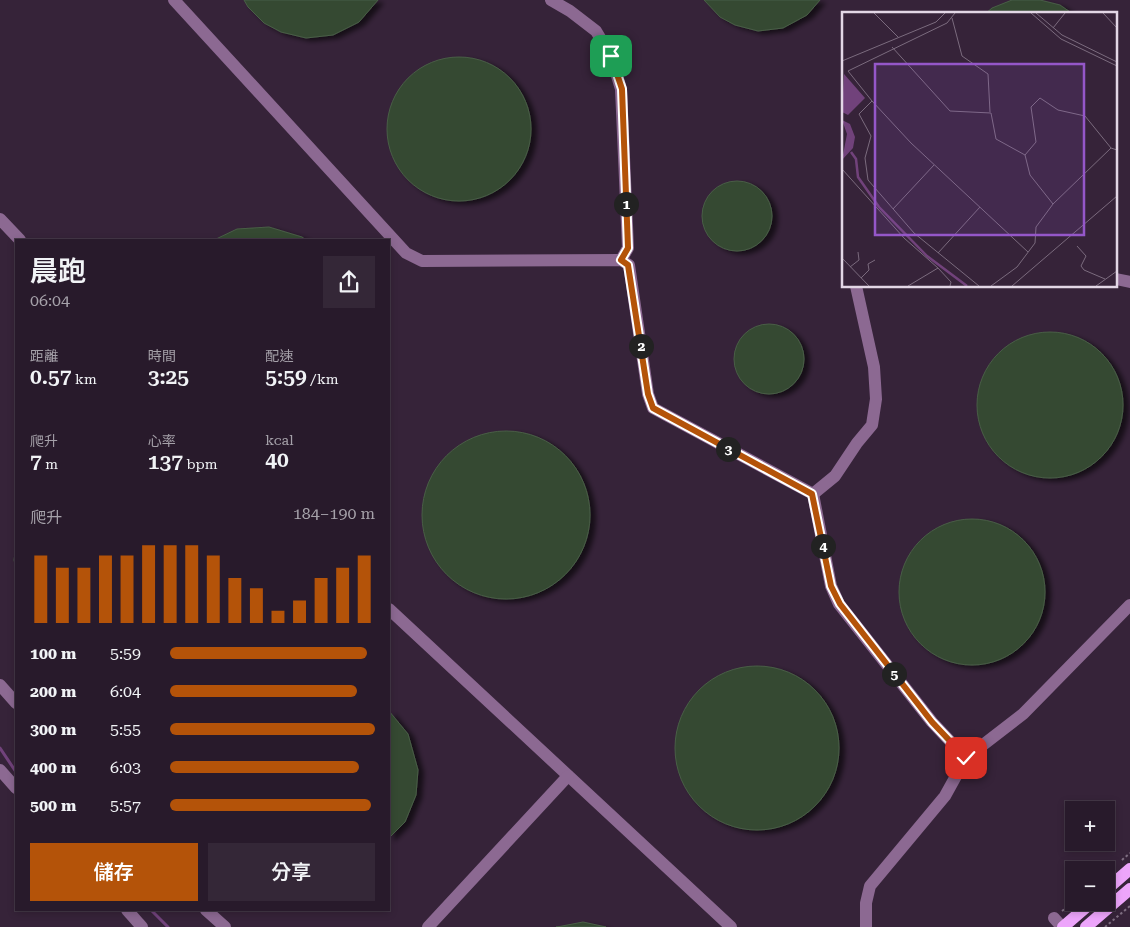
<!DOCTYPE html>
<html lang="zh-TW">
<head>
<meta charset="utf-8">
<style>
  body { margin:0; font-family:"Roboto Serif","Noto Sans TC",serif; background:#342737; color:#f1f3f6; height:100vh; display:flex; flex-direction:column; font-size:19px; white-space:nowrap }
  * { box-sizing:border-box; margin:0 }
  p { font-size:16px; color:#a5a1a9 }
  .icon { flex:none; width:28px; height:28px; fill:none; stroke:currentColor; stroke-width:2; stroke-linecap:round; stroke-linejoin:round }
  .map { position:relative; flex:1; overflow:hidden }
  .details { position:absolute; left:15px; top:239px; width:375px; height:672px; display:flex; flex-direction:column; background:#281a2b; border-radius:0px; box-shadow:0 2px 8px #0003,0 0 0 1px #443847 }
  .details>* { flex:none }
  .tools { position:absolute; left:1065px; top:801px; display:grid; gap:10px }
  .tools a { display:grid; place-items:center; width:50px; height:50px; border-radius:0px; background:#281a2b; box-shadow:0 2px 8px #0003,0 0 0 1px #443847; font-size:25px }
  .pin { position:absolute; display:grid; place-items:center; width:42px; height:42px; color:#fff; margin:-21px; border-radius:10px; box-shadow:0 2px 8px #0006 }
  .km { position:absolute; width:25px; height:25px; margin:-12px; border-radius:50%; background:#222; color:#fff; font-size:14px; line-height:25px; text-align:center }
  .round { display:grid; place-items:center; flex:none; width:52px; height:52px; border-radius:0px; background:#342737 }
  .overview { display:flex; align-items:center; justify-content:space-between; height:85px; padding:0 15px }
  h1 { font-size:28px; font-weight:600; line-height:38px }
  .metrics { display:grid; grid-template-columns:repeat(3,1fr); gap:8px; height:85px; padding:5px 15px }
  .metrics div { display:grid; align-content:center }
  .metrics b { font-size:21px; font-weight:600 }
  .metrics small { font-size:14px; font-weight:400 }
  .metrics p { font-size:14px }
  .chart { height:140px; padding:10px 15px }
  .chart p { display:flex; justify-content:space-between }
  .chart svg { width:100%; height:90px; margin-top:5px; stroke:#b45309; stroke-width:6 }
  .cta { display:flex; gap:10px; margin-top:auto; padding:10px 15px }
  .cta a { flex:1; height:58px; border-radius:0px; background:#b45309; color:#fff; font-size:20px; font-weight:600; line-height:58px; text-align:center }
  .cta a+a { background:#342737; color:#f1f3f6 }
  ul { padding:0 15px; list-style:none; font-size:16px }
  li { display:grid; grid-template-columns:80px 60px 1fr; align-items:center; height:38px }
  li i { height:12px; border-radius:6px; background:#b45309 }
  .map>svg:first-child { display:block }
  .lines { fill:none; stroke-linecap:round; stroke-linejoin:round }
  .stream { stroke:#71427b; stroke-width:3 }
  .building { fill:#344932; stroke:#495e46; filter:url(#shadow) }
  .path { stroke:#7e6e81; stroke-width:2; stroke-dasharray:2.5 2.5; stroke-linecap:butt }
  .minor { stroke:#8c6992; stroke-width:12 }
  .major { stroke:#eda5fb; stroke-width:12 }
  .route-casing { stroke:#fff; stroke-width:10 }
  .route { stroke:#b45309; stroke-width:6 }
  .inset-river { fill:none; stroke:#71427b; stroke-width:2.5 }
  .inset-road { fill:none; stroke:#7b6b7e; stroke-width:1 }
  .view { fill:#9557c9; fill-opacity:0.15; stroke:#9557c9; stroke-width:2.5 }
  .inset-edge { fill:none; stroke:#e3d7e6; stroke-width:2.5 }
</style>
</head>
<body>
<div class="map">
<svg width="1130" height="927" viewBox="0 0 1130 927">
  <defs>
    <filter id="shadow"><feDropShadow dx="5.5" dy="3" stdDeviation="2.5" flood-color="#0009"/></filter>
  </defs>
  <rect width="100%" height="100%" fill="#362339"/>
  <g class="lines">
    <g class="stream">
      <polyline points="0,748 16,772"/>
      <polyline points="151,910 168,927"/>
    </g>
  </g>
  <g class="building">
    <polygon points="244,0 378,0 359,22 333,35 306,38 281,32 264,23 248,7"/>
    <polygon points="704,0 820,0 807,15 783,28 758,31 735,25 720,17"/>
    <polygon points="1012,0 1040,0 1060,5 1073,14 985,14 992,8"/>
    <circle cx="459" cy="129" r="72"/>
    <circle cx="737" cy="216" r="35"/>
    <polygon points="269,227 302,237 306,240 214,240 237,229"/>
    <circle cx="769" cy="359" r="35"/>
    <circle cx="1050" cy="405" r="73"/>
    <circle cx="506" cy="515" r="84"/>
    <circle cx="972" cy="592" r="73"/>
    <polygon points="16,545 16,569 14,560"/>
    <circle cx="757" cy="748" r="82"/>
    <polygon points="389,711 408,734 418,770 416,795 405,822 389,838"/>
    <polygon points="583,922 606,927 556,927 557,927"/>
  </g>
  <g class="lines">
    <g class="path">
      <polyline points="1122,860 1130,853"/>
      <polyline points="1062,911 1074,902"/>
      <polyline points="1105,927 1130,906"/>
    </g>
    <g class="minor">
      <polyline points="174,0 406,253 422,261 621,260 629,265 648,394 653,408 813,494 831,586 839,604 932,722 966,758"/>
      <polyline points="551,0 570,11 596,31 611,56 621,89 628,248 621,260"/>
      <polyline points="0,219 20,240"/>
      <polyline points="1116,279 1130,282"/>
      <polyline points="813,494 835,476 857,443 872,425 876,399 874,367 856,286"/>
      <polyline points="389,609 731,927"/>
      <polyline points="0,685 16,703"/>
      <polyline points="0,770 16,788"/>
      <polyline points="127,910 142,927"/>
      <polyline points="206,910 225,927"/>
      <polyline points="1054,918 1062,927"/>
      <polyline points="428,927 568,776"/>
      <polyline points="866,927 866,903 870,886 945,796 966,758 1023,714 1130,605"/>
    </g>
    <g class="major">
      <polyline points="1106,890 1130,869"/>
      <polyline points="1063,927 1092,902"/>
      <polyline points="1086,927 1130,889"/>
    </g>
  </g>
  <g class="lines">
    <g class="route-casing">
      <polyline id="route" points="611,56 622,89 628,248 621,260 628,265 648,394 653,408 812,494 831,586 840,604 932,722 966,758"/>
    </g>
    <use href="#route" class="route"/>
  </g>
  <g transform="translate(842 12)">
    <rect width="275" height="275" fill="#362339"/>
    <path d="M 2,62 L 23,86 L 6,103 L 0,100 ZM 0,108 L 8,112 L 13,125 L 11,136 L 0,148 L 5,122 Z" fill="#71427b"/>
    <path class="inset-river" d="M 9,140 L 14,147 L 16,165 L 37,195 L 85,244 L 125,274"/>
    <path class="inset-road" d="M 32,1 L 56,25M 113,1 L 105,11 L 6,59 L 30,89 L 17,102 L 29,124 L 23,146 L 26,168 L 72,221 L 137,274M 189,1 L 219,27 L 275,54M 194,1 L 220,23 L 275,50M 261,1 L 275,16M 110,6 L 120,44 L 146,62 L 148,100M 211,16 L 223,1M 50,35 L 108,99 L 149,101 L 154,127 L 183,143 L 188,163 L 211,192M 0,49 L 94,10 L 103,1M 30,89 L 69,131 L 186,240M 183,143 L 194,130 L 189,95 L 198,86 L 216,98 L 243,104 L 269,136M 0,157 L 62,226 L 96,256 L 109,270 L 108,274M 51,197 L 92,153M 235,234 L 244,244 L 239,254 L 242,258 L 263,267M 96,241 L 138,195M 0,246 L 27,274M 8,255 L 17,248 L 16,240M 19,266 L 27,258 L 26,252 L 33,248M 66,274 L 96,256M 149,274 L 175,255 L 193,231 L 194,215 L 211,192 L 269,136 L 275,138M 170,274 L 275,184M 254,274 L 275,259"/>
    <path class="view" d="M 33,52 L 242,52 L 242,223 L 33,223 Z"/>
    <rect width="275" height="275" class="inset-edge"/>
  </g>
</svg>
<div class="tools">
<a>+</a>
<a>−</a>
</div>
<div class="pin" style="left:611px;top:56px;background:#1e9e55"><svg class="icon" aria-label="arrive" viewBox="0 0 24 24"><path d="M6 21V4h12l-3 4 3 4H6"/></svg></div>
<div class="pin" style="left:966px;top:758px;background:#d93025"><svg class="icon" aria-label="check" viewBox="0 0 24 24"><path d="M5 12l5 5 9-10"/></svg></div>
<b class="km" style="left:626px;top:204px">1</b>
<b class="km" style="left:641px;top:346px">2</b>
<b class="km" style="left:728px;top:449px">3</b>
<b class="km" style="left:823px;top:546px">4</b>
<b class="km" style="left:894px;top:674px">5</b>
<section class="details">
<div class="overview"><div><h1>晨跑</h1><p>06:04</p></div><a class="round"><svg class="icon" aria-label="share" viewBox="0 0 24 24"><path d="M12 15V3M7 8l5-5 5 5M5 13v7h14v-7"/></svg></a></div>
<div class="metrics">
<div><p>距離</p><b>0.57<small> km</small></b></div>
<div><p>時間</p><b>3:25</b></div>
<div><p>配速</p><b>5:59<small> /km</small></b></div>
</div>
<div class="metrics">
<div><p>爬升</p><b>7<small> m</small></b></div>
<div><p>心率</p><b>137<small> bpm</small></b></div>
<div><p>kcal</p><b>40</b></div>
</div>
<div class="chart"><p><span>爬升</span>184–190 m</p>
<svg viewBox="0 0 160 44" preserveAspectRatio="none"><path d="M5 44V11M15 44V17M25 44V17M35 44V11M45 44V11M55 44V6M65 44V6M75 44V6M85 44V11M95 44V22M105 44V27M115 44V38M125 44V33M135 44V22M145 44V17M155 44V11"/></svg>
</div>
<ul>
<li><b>100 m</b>5:59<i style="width:96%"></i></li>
<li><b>200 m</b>6:04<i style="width:91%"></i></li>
<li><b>300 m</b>5:55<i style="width:100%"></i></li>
<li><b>400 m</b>6:03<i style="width:92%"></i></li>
<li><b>500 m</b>5:57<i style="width:98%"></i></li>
</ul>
<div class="cta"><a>儲存</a><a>分享</a></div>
</section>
</div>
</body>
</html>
